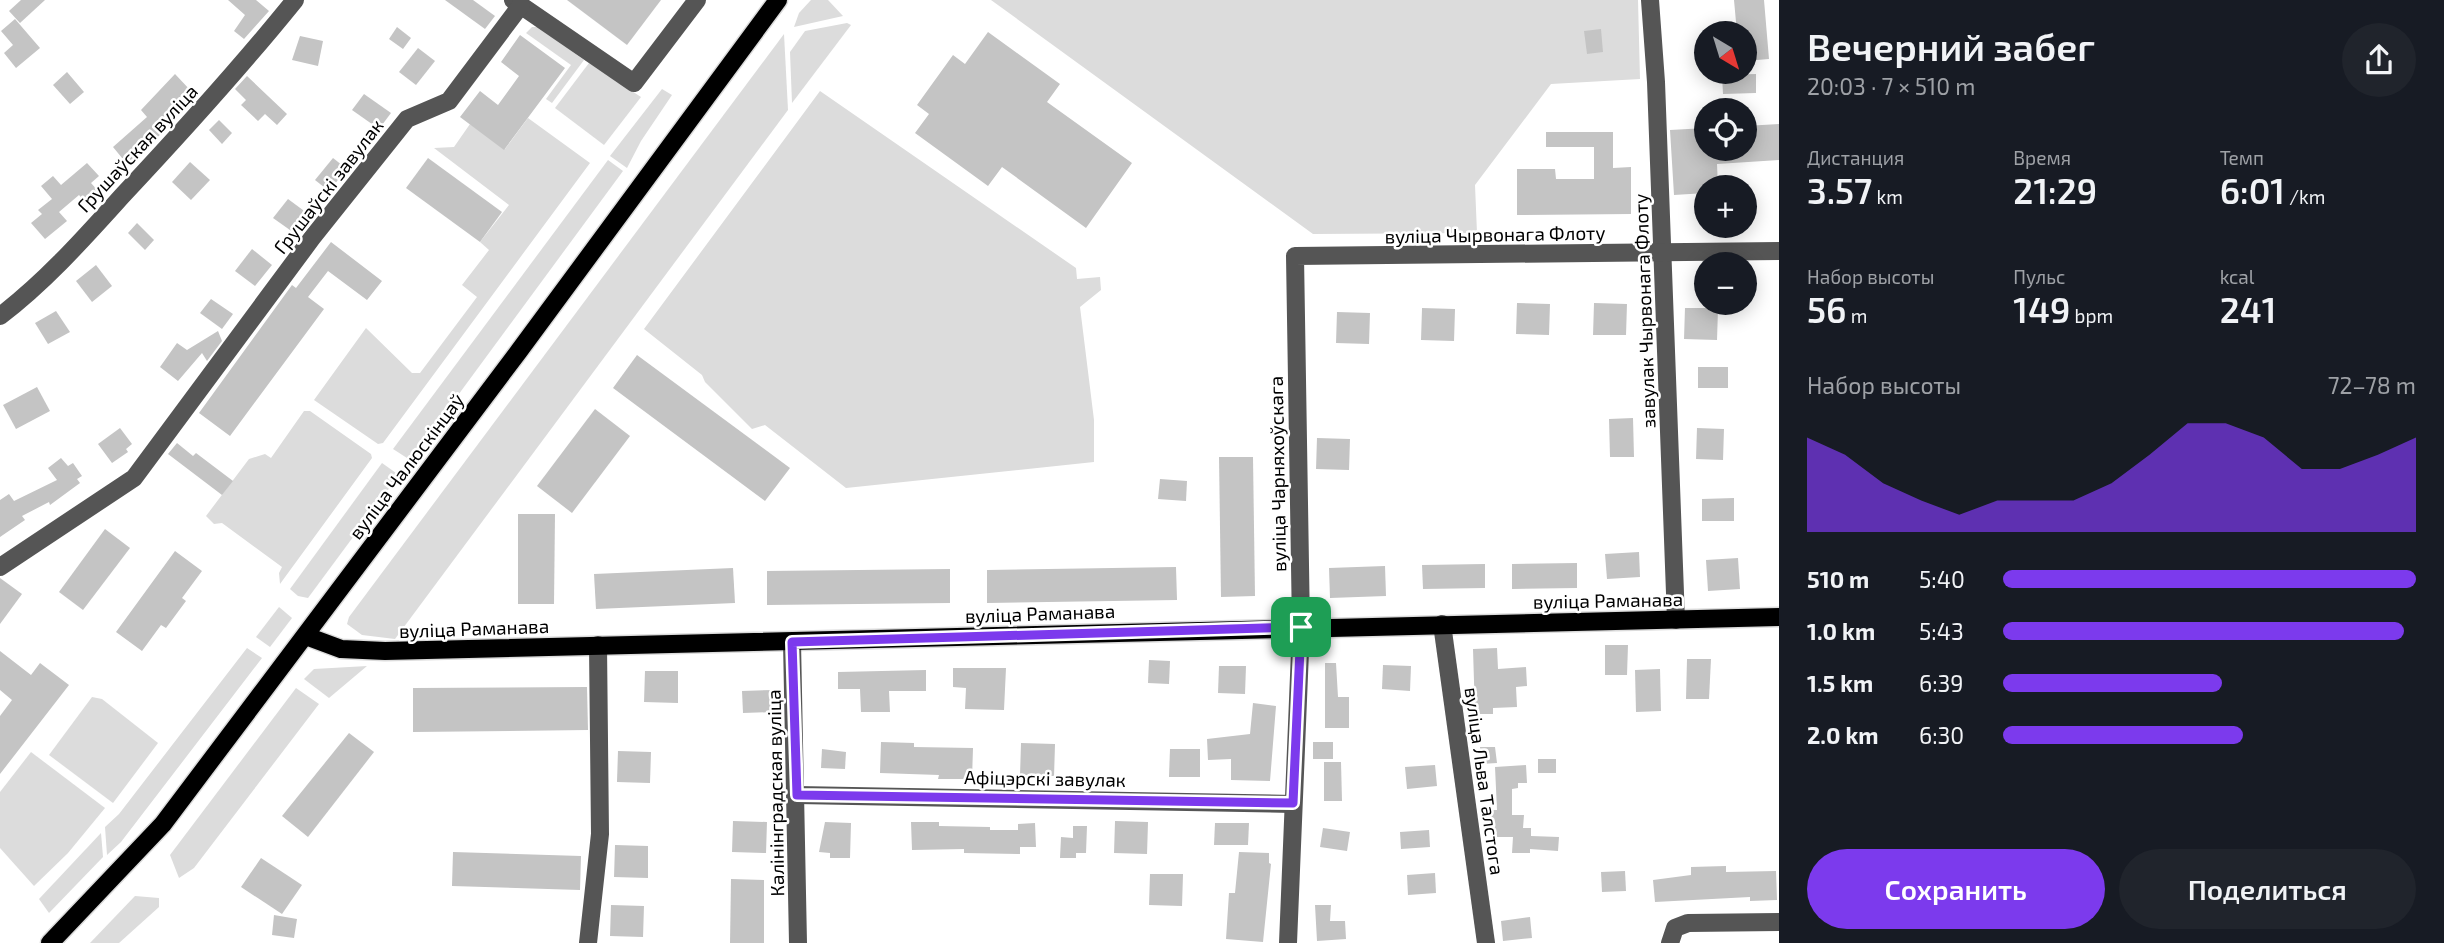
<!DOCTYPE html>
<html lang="ru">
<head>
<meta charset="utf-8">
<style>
  body { margin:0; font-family:"Exo 2",sans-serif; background:#20242c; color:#f1f3f6; height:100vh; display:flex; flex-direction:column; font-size:26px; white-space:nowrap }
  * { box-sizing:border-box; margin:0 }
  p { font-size:23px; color:#9ea1a6 }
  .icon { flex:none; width:38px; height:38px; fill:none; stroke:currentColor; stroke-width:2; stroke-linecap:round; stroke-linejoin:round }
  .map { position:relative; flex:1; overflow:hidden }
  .sheet { display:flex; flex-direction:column; background:#171b24; width:665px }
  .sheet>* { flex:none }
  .needle { width:46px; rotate:142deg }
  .buttons { position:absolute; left:1694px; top:21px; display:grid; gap:14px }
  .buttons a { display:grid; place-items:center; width:63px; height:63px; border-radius:50%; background:#171b24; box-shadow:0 4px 18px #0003; font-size:35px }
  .pin { position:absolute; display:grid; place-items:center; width:60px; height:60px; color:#fff; margin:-30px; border-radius:14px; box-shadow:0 4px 10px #0006 }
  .round { display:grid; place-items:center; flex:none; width:74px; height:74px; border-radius:37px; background:#20242c }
  .summary { display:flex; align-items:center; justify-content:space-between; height:119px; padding:0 28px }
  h1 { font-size:38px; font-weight:600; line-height:52px }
  .metrics { display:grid; grid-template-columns:repeat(3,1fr); gap:10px; height:119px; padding:7px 28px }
  .metrics div { display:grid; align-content:center }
  .metrics b { font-size:35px; font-weight:600 }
  .metrics small { font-size:19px; font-weight:400 }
  .metrics p { font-size:19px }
  .chart { height:196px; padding:14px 28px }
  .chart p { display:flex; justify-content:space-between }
  .chart svg { width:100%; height:126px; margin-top:7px; fill:#7c3aed; opacity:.7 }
  .action { display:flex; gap:14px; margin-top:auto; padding:14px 28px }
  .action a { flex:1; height:80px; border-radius:42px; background:#7c3aed; color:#fff; font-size:28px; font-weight:600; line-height:80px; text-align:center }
  .action a+a { background:#20242c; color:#f1f3f6 }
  ul { padding:0 28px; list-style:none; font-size:23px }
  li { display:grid; grid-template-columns:112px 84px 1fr; align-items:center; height:52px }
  li i { height:18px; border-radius:9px; background:#7c3aed }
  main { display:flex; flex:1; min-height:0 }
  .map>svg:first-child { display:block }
  .green { fill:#dcdcdc }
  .building { fill:#c4c4c4 }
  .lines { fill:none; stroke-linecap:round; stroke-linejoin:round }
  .major-casing { stroke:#dbdbdb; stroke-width:21 }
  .minor { stroke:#555; stroke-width:18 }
  .major { stroke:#000; stroke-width:18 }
  .route-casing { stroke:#fff; stroke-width:14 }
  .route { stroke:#7c3aed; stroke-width:9 }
  .labels { text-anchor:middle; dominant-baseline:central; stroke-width:5; stroke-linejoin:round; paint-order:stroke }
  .street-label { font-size:19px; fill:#000; stroke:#fff }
</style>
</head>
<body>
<main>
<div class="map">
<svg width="1779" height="943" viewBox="0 0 1779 943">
  <rect width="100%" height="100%" fill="#fff"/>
  <g class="green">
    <polygon points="811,0 828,0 843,16 794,27 799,13"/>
    <polygon points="991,0 1638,0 1640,79 1551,84 1475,185 1477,233 1313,234"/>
    <polygon points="847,23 851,25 792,103 790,52 805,31"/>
    <polygon points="532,27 538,27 584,60 552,103 546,99 571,65 526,33"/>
    <polygon points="784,34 788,110 395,639 362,635 347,624 349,617"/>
    <polygon points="589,63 641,97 604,145 555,108"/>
    <polygon points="662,89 672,95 641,141 627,168 610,156"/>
    <polygon points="820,91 1076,268 1077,279 1100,277 1101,290 1080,307 1094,420 1094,462 846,488 765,425 752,429 705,382 702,375 644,329"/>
    <polygon points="528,118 590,163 383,443 378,444 314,400 366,328 412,373 420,373 477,297 462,285 489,250 480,242 509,205 434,148 454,147 470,124 505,149"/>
    <polygon points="608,160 623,171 414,455 407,458 393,449"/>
    <polygon points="304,411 310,411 371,454 372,458 280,584 279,573 282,567 222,523 214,524 206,516 249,459 265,454 271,458"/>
    <polygon points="382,463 396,473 396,479 308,598 298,596 290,589"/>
    <polygon points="279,607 292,618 270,647 256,637"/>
    <polygon points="247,648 262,658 121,842 107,855 105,827 119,814"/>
    <polygon points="367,666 329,698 304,679 314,669"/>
    <polygon points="296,688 319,704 194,868 179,878 170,855"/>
    <polygon points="92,697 102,699 158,743 113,803 49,755"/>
    <polygon points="31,752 105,808 68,853 34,886 0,848 0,792"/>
    <polygon points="101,833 103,857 49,913 39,899"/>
    <polygon points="135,896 159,898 159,907 119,943 90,943"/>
  </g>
  <g class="building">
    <polygon points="21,0 45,0 20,23 9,11"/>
    <polygon points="228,0 256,0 269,11 244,39 234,31 245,15"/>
    <polygon points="445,0 473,0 495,16 485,29"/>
    <polygon points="567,0 661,0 627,45"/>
    <polygon points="1734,0 1764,0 1769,59 1745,61 1745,33 1737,33"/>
    <polygon points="15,19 40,48 16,68 4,53 13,45 1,31"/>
    <polygon points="397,27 411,38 403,49 389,39"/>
    <polygon points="1601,29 1603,52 1587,54 1584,31"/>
    <polygon points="988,32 1060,84 1047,102 1132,163 1086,228 1002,167 988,186 915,133 929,114 917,105 953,55 965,64"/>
    <polygon points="520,35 565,68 504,150 460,117 480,91 498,105 519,76 501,62"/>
    <polygon points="300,36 323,41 318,66 292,60"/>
    <polygon points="418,48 435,61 416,85 399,72"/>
    <polygon points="67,72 84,92 70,104 53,85"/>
    <polygon points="175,74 191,91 163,118 170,126 127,164 113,147 147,117 141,110"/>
    <polygon points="1756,74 1756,93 1723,94 1722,75"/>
    <polygon points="247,76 287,114 277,125 265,114 258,121 241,105 246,100 235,89"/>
    <polygon points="364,94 391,113 379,129 352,110"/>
    <polygon points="219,120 232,133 222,144 209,130"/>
    <polygon points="1779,124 1779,160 1717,164 1718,187 1706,187 1706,193 1674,195 1670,130 1706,128 1706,149 1745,149 1745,126"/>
    <polygon points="1546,132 1613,132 1613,168 1631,167 1631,214 1517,215 1517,169 1555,169 1556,179 1594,179 1594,147 1546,147"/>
    <polygon points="333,158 347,169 329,191 315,180"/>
    <polygon points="428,158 502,212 480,242 406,188"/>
    <polygon points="190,162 210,180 191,200 172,182"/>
    <polygon points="87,163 99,176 91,183 99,192 86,203 79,195 59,212 67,221 45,239 31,223 42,214 38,210 52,199 41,186 53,176 61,185"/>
    <polygon points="288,199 311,216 297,235 273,218"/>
    <polygon points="137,223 154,240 145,250 128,233"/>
    <polygon points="331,242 382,281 367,300 328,271 308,297 324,309 230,436 199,413 292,285 296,288"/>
    <polygon points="252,249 272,265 255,286 235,271"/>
    <polygon points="96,265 112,286 92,302 76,281"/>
    <polygon points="211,299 233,314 222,329 200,313"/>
    <polygon points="1517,303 1550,304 1549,335 1516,334"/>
    <polygon points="1594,303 1627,304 1626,335 1593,335"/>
    <polygon points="1422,308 1455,309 1454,341 1421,340"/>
    <polygon points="1685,308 1718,308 1717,340 1684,339"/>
    <polygon points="56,311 70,332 48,344 35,323"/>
    <polygon points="1337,312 1370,313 1369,344 1336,343"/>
    <polygon points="218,331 222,341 207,361 202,353 178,381 160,367 177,343 187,350"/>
    <polygon points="637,355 790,468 765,501 613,388"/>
    <rect x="1698" y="367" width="30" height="21"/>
    <polygon points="37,387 50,411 16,429 3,405"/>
    <polygon points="595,409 630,436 572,513 537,486"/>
    <polygon points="1633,418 1634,457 1610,457 1609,419"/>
    <polygon points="120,428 132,444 126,449 128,452 112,463 98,444"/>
    <polygon points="1697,428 1724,429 1723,460 1696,459"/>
    <polygon points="1317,438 1350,439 1349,470 1316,469"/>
    <polygon points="177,443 193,456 196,453 233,481 222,495 168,454"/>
    <polygon points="1219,457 1253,457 1255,596 1221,597"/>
    <polygon points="61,458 68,466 73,463 82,476 77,479 80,483 50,505 49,502 22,516 25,520 0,537 0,500 9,494 14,501 57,480 48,468"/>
    <polygon points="1160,479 1187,481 1186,501 1158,499"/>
    <polygon points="1734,498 1734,521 1702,521 1702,499"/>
    <polygon points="518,514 555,514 554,604 518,604"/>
    <polygon points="105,529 130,548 83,610 59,592"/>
    <polygon points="175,551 202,571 182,598 186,601 166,628 161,625 142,651 116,632"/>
    <polygon points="1639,552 1640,577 1607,579 1605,554"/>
    <polygon points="1738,558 1740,589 1708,591 1706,560"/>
    <polygon points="1577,563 1577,588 1512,589 1512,564"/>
    <polygon points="1485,564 1485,588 1423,589 1422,565"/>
    <polygon points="1385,566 1386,596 1330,598 1329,568"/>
    <polygon points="1176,567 1177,600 987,603 987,570"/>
    <polygon points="733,568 735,603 596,609 594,574"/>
    <polygon points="950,569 950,603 767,605 767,571"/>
    <polygon points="0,578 22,594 0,624"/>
    <polygon points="1605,645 1628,645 1627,675 1605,675"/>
    <polygon points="1497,648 1498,669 1526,667 1527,686 1516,687 1517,707 1493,708 1493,714 1475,714 1473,649"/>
    <polygon points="0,651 31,675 40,663 69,685 0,774 0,716 12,700 0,690"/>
    <polygon points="1687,659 1711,659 1709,699 1686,699"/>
    <polygon points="1149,660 1170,661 1169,684 1148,683"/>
    <polygon points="1325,663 1336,663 1338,697 1349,697 1349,728 1325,728"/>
    <polygon points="1383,665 1411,666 1410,691 1382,689"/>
    <polygon points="1219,666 1246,666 1245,694 1218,693"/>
    <polygon points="953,668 1006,668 1004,710 965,709 966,688 953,687"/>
    <polygon points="1660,669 1661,711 1636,712 1635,670"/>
    <polygon points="926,670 926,691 889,691 890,712 861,712 860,689 838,689 838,672"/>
    <polygon points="645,671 678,671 678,703 644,702"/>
    <polygon points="587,687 588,730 413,732 413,688"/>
    <polygon points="773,690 774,712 743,713 742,691"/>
    <polygon points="1253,703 1276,706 1270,781 1231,780 1231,759 1208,760 1207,739 1250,734"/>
    <polygon points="349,733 374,752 308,837 282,816"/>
    <polygon points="881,742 914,743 914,747 973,748 972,779 938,779 939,775 880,773"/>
    <rect x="1313" y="742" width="20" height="17"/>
    <polygon points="1021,743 1055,744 1054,776 1020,775"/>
    <polygon points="1480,747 1495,747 1497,763 1481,764"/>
    <polygon points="822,749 846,752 845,769 821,768"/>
    <polygon points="1170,749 1200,749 1200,777 1169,777"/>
    <polygon points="618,751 651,752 650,783 617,782"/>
    <rect x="1538" y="759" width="18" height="14"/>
    <polygon points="1324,762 1341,762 1342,801 1324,801"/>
    <polygon points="1435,765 1437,786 1407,789 1405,767"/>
    <polygon points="1526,765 1527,783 1518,783 1518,788 1512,789 1512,815 1524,815 1523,828 1531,828 1531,836 1559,837 1558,851 1530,849 1530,853 1512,853 1513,837 1491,837 1491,810 1497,810 1495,767"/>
    <polygon points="733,821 767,822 766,853 732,852"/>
    <polygon points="1115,821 1148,822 1147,854 1114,853"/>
    <polygon points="825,822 851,823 850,858 830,858 830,853 819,852"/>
    <polygon points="911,822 939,822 939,826 990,827 990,830 1018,830 1018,824 1035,823 1036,847 1020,847 1020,854 964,853 964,849 912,850"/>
    <polygon points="1215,823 1249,823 1248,845 1214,845"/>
    <polygon points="1073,826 1087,826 1086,853 1076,853 1076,858 1060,858 1061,837 1073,838"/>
    <polygon points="1323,828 1350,832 1347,851 1320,847"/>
    <polygon points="1429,830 1430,847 1401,849 1400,832"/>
    <polygon points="615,845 648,846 648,878 614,877"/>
    <polygon points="453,852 581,856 580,890 452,886"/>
    <polygon points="1239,852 1269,853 1269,863 1271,864 1263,942 1226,939 1229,893 1235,893"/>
    <polygon points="261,858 302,885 282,914 241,887"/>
    <polygon points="1726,866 1726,872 1776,871 1777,900 1750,901 1750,897 1655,902 1653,880 1691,875 1691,867"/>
    <polygon points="1625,871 1626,891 1602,892 1601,872"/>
    <polygon points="1435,873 1436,893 1408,895 1407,875"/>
    <polygon points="1150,874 1183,874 1182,906 1149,905"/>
    <polygon points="731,879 764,880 764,943 730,943"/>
    <polygon points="611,905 644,906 643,937 610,936"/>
    <polygon points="1315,905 1331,905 1330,921 1345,921 1346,939 1317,941"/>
    <polygon points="274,915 297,919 294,938 272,935"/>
    <polygon points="1530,917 1532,938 1503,941 1501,921"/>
  </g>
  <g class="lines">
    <g class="major-casing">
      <g id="major">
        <polyline points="306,636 341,649 385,651 1779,617"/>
        <polyline points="50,943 163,824 519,351 778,0"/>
      </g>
    </g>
    <g class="minor">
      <polyline points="513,0 634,83 697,0"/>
      <polyline points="1650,0 1656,82 1676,620"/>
      <path d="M 0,316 C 45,282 84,238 122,196 C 182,132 240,68 295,0"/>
      <polyline points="0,567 134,478 312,238 407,119 449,101 521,5"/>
      <polyline points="1442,624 1486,943"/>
      <polyline points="792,642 798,943"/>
      <polyline points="797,795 1293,804"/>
      <polyline points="588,943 600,834 598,645"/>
      <polyline points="1288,943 1301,627 1295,256 1779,251"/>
      <polyline points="1670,943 1675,928 1688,923 1779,922"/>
    </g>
    <use href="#major" class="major"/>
  </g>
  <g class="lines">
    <g class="route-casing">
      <polygon id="route" points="1301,627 1293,803 797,795 792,642"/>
    </g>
    <use href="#route" class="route"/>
  </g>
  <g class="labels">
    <g class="street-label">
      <text transform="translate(137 148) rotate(-47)">Грушаўская вуліца</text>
      <text transform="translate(328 186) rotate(-52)">Грушаўскі завулак</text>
      <text transform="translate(1495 234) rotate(-1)">вуліца Чырвонага Флоту</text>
      <text transform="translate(1644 311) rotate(-92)">завулак Чырвонага Флоту</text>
      <text transform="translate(406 466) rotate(-53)">вуліца Чалюскінцаў</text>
      <text transform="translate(1277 474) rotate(-91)">вуліца Чарняхоўскага</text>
      <text transform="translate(1608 600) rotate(-1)">вуліца Раманава</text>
      <text transform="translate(1040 613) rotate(-2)">вуліца Раманава</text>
      <text transform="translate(474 628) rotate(-2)">вуліца Раманава</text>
      <text transform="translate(1045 778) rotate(1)">Афіцэрскі завулак</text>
      <text transform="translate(1485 781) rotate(82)">вуліца Льва Талстога</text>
      <text transform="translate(775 793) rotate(-91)">Калінінградская вуліца</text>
    </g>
  </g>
</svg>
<div class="buttons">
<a><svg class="needle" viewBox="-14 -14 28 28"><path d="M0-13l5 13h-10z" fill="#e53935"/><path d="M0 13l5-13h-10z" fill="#9ea1a6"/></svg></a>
<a><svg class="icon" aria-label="locate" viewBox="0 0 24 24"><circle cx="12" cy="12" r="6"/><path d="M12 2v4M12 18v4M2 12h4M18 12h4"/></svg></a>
<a>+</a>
<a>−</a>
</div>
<div class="pin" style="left:1301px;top:627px;background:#1e9e55"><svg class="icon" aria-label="arrive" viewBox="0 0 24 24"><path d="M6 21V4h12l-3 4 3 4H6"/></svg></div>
</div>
<section class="sheet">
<div class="summary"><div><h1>Вечерний забег</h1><p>20:03 · 7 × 510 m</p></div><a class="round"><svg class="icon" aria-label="share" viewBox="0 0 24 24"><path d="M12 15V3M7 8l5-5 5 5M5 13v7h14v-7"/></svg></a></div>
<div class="metrics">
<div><p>Дистанция</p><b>3.57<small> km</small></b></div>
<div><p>Время</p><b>21:29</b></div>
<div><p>Темп</p><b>6:01<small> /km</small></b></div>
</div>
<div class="metrics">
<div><p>Набор высоты</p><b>56<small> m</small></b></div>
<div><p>Пульс</p><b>149<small> bpm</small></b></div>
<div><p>kcal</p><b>241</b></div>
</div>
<div class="chart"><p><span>Набор высоты</span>72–78 m</p>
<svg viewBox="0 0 160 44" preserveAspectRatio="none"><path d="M0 44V11L10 17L20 27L30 33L40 38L50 33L60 33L70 33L80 27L90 17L100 6L110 6L120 11L130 22L140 22L150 17L160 11V44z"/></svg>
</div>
<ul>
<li><b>510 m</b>5:40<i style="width:100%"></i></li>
<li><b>1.0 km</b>5:43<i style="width:97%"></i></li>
<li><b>1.5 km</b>6:39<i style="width:53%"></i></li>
<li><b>2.0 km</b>6:30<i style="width:58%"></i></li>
</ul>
<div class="action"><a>Сохранить</a><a>Поделиться</a></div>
</section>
</main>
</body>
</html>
